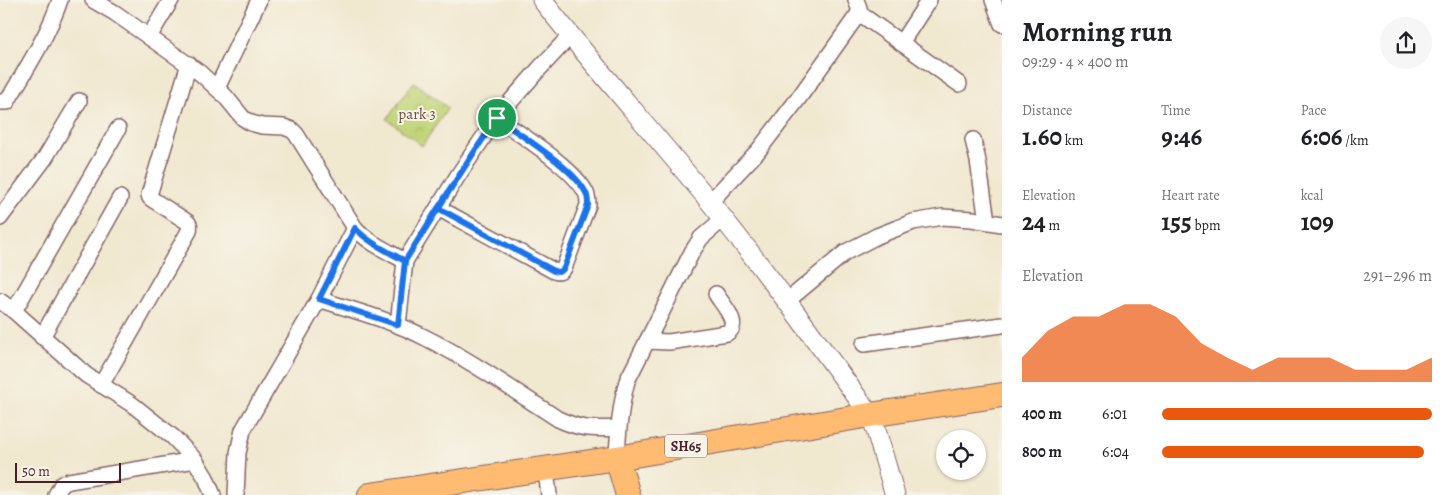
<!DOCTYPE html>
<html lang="en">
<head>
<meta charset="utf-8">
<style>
  body { margin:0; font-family:Alegreya,serif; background:#f6f6f6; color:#202124; height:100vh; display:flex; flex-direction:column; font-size:19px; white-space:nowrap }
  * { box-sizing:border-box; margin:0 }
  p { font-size:16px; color:#757577 }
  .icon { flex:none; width:28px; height:28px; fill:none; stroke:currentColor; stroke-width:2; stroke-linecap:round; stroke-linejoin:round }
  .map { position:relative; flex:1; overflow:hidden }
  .sheet { display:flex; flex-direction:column; background:#fff; width:450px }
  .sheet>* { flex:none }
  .controls { position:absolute; left:936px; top:430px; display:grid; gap:10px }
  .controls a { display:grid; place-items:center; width:50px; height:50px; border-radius:50%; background:#fff; box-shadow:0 1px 4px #0004; font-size:25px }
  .scale { position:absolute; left:15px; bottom:12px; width:106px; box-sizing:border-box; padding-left:5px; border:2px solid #4a1f2b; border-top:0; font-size:14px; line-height:18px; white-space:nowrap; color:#4a1f2b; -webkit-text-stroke:4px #f7f3e8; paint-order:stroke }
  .pin { position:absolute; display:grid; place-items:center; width:42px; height:42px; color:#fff; margin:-21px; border:2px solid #fff; border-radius:50%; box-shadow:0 1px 5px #0007 }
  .round { display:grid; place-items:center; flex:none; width:52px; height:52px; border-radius:26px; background:#f6f6f6 }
  .headline { display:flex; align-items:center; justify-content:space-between; height:85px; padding:0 20px }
  h1 { font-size:28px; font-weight:700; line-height:38px }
  .metrics { display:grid; grid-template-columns:repeat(3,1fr); gap:8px; height:85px; padding:5px 20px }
  .metrics div { display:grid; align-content:center }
  .metrics b { font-size:25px; font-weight:700 }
  .metrics small { font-size:14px; font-weight:400 }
  .metrics p { font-size:14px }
  .chart { height:140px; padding:10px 20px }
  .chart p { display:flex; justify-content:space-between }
  .chart svg { width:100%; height:90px; margin-top:5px; fill:#ea580c; opacity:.7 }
  ul { padding:0 20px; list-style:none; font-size:16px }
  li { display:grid; grid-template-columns:80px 60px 1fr; align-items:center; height:38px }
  li i { height:12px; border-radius:6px; background:#ea580c }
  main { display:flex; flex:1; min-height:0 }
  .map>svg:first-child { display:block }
  .park { fill:url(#park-crowns); stroke:#867a51 }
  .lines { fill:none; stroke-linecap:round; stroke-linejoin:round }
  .minor-casing { stroke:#846565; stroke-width:18 }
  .tertiary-casing { stroke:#846565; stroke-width:21 }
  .primary-casing { stroke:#846565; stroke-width:26 }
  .minor { stroke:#fff; stroke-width:15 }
  .tertiary { stroke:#fff; stroke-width:19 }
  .primary { stroke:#febb71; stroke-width:24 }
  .route-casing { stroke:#fff; stroke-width:10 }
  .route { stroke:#1a73e8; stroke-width:6 }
  .labels { text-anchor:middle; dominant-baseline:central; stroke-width:4; stroke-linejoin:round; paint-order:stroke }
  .shield { fill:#f7f3e8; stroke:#7e5f64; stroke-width:1 }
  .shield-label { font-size:14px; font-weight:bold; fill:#4a1f2b }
  .park-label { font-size:15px; fill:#684c3e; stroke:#f7f3e8 }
</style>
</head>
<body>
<main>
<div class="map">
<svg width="1002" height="495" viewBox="0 0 1002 495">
  <defs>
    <pattern id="park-crowns" width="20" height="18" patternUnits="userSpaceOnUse" patternTransform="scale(1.25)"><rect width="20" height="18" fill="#c1d477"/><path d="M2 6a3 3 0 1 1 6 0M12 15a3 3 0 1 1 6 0" fill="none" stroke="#a7b667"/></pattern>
  </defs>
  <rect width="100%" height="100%" fill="#f7f3e8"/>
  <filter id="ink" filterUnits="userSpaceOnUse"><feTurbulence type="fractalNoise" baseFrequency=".02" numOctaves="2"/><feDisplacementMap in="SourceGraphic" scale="10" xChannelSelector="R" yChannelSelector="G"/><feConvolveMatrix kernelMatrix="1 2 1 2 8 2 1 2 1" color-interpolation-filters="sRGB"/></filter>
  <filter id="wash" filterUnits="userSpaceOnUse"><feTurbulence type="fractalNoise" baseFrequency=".0096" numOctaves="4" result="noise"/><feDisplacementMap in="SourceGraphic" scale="20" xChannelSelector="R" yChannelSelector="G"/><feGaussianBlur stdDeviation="1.12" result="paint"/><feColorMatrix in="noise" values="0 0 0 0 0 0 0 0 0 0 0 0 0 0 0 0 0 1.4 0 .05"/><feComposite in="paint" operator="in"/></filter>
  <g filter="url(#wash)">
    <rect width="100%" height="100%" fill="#f1e8d0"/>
    <polygon class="park" points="414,82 448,108 422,146 387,119"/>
  </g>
  <g filter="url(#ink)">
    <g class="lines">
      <g class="minor-casing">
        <g id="minor">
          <path d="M 93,0 L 115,13 L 200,73 L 225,96 L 243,118 L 251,123 L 262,126 L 284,127 L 292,130 L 296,134 L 355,228 C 369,243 387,251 405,261 L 398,325"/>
          <polyline points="993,0 1002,24"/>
          <polyline points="859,13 959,84"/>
          <polyline points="149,37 171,0"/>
          <polyline points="901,43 929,0"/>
          <polyline points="217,88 259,0"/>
          <path d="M 0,102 L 7,102 C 26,69 48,36 60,0"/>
          <polyline points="973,140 978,161 987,221"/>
          <polyline points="710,202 758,151 798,99 859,13 859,8 856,0"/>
          <path d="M 438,208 L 554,271 C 559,273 561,272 564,268 L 588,205 C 588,201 588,197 586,193 C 574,168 521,135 497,118"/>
          <polyline points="0,218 45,158 79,101"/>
          <polyline points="405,261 457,177 497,117 539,69 570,36"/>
          <path d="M 319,299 C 354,311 391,320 424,337 C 471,360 514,391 558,419 C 582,430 592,429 618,428"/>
          <polyline points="0,301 14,311 86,375 133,405 173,437 195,460 206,478 213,495"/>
          <polyline points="787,301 846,252 877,236 913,222 942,217 972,219 1002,224"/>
          <polyline points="14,311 118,129"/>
          <polyline points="42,337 120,198"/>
          <path d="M 647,341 L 669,342 L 727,333 C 742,324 722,304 716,294"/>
          <polyline points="864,344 1002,325"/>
          <path d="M 101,385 L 189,231 C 190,226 190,224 186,221 L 150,198 L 149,195 L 189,64"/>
          <path d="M 617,458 C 618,431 620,407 627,381 L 692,252 L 701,238 L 723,219"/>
          <polyline points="547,479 549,495"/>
          <polyline points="56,495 62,484 69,481 195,460"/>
          <polyline points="236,495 238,453 243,430 319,299 355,228"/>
        </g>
      </g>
      <g class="tertiary-casing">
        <path id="tertiary" d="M 542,0 C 596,69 655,134 710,202 C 766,271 818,343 870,415 L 875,427 L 895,495"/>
      </g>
      <g class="primary-casing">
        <g id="primary">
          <polyline points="617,458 628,495"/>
          <polyline points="370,495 617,458 870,415 1002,395"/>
        </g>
      </g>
      <use href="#minor" class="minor"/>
      <use href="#tertiary" class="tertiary"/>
      <use href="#primary" class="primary"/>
    </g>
  </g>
  <g class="lines" filter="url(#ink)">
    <g class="route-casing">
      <path id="route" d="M 497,118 C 465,165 435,213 405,261 C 387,251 369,243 355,228 L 319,299 L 398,325 L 405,261 L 438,208 L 554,271 C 559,273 561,272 564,268 L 588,205 C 588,201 588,197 586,193 C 574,168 520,135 497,118"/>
    </g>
    <use href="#route" class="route"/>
  </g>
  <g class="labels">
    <rect class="shield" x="665" y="434.5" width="42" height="23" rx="4"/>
    <g class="shield-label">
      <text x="686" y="446">SH65</text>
    </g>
    <g class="park-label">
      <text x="417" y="114">park 3</text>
    </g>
  </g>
</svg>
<div class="controls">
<a><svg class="icon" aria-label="locate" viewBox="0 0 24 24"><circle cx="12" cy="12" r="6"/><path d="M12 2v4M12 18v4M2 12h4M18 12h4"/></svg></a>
</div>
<div class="scale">50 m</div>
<div class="pin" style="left:497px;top:118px;background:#1e9e55"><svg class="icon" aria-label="arrive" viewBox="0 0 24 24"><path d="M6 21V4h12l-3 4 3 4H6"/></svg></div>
</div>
<section class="sheet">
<div class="headline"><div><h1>Morning run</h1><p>09:29 · 4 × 400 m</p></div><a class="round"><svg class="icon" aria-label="share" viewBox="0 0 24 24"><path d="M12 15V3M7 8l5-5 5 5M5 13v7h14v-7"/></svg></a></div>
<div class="metrics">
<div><p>Distance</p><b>1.60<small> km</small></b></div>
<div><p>Time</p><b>9:46</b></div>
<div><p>Pace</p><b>6:06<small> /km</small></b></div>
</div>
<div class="metrics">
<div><p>Elevation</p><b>24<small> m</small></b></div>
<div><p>Heart rate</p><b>155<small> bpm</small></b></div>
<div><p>kcal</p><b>109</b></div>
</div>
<div class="chart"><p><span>Elevation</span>291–296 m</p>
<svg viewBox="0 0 160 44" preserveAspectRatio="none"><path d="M0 44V32L10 19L20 12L30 12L40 6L50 6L60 12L70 25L80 32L90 38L100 32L110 32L120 32L130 38L140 38L150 38L160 32V44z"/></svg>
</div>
<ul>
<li><b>400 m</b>6:01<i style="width:100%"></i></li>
<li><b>800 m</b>6:04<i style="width:97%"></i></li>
</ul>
</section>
</main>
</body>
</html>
